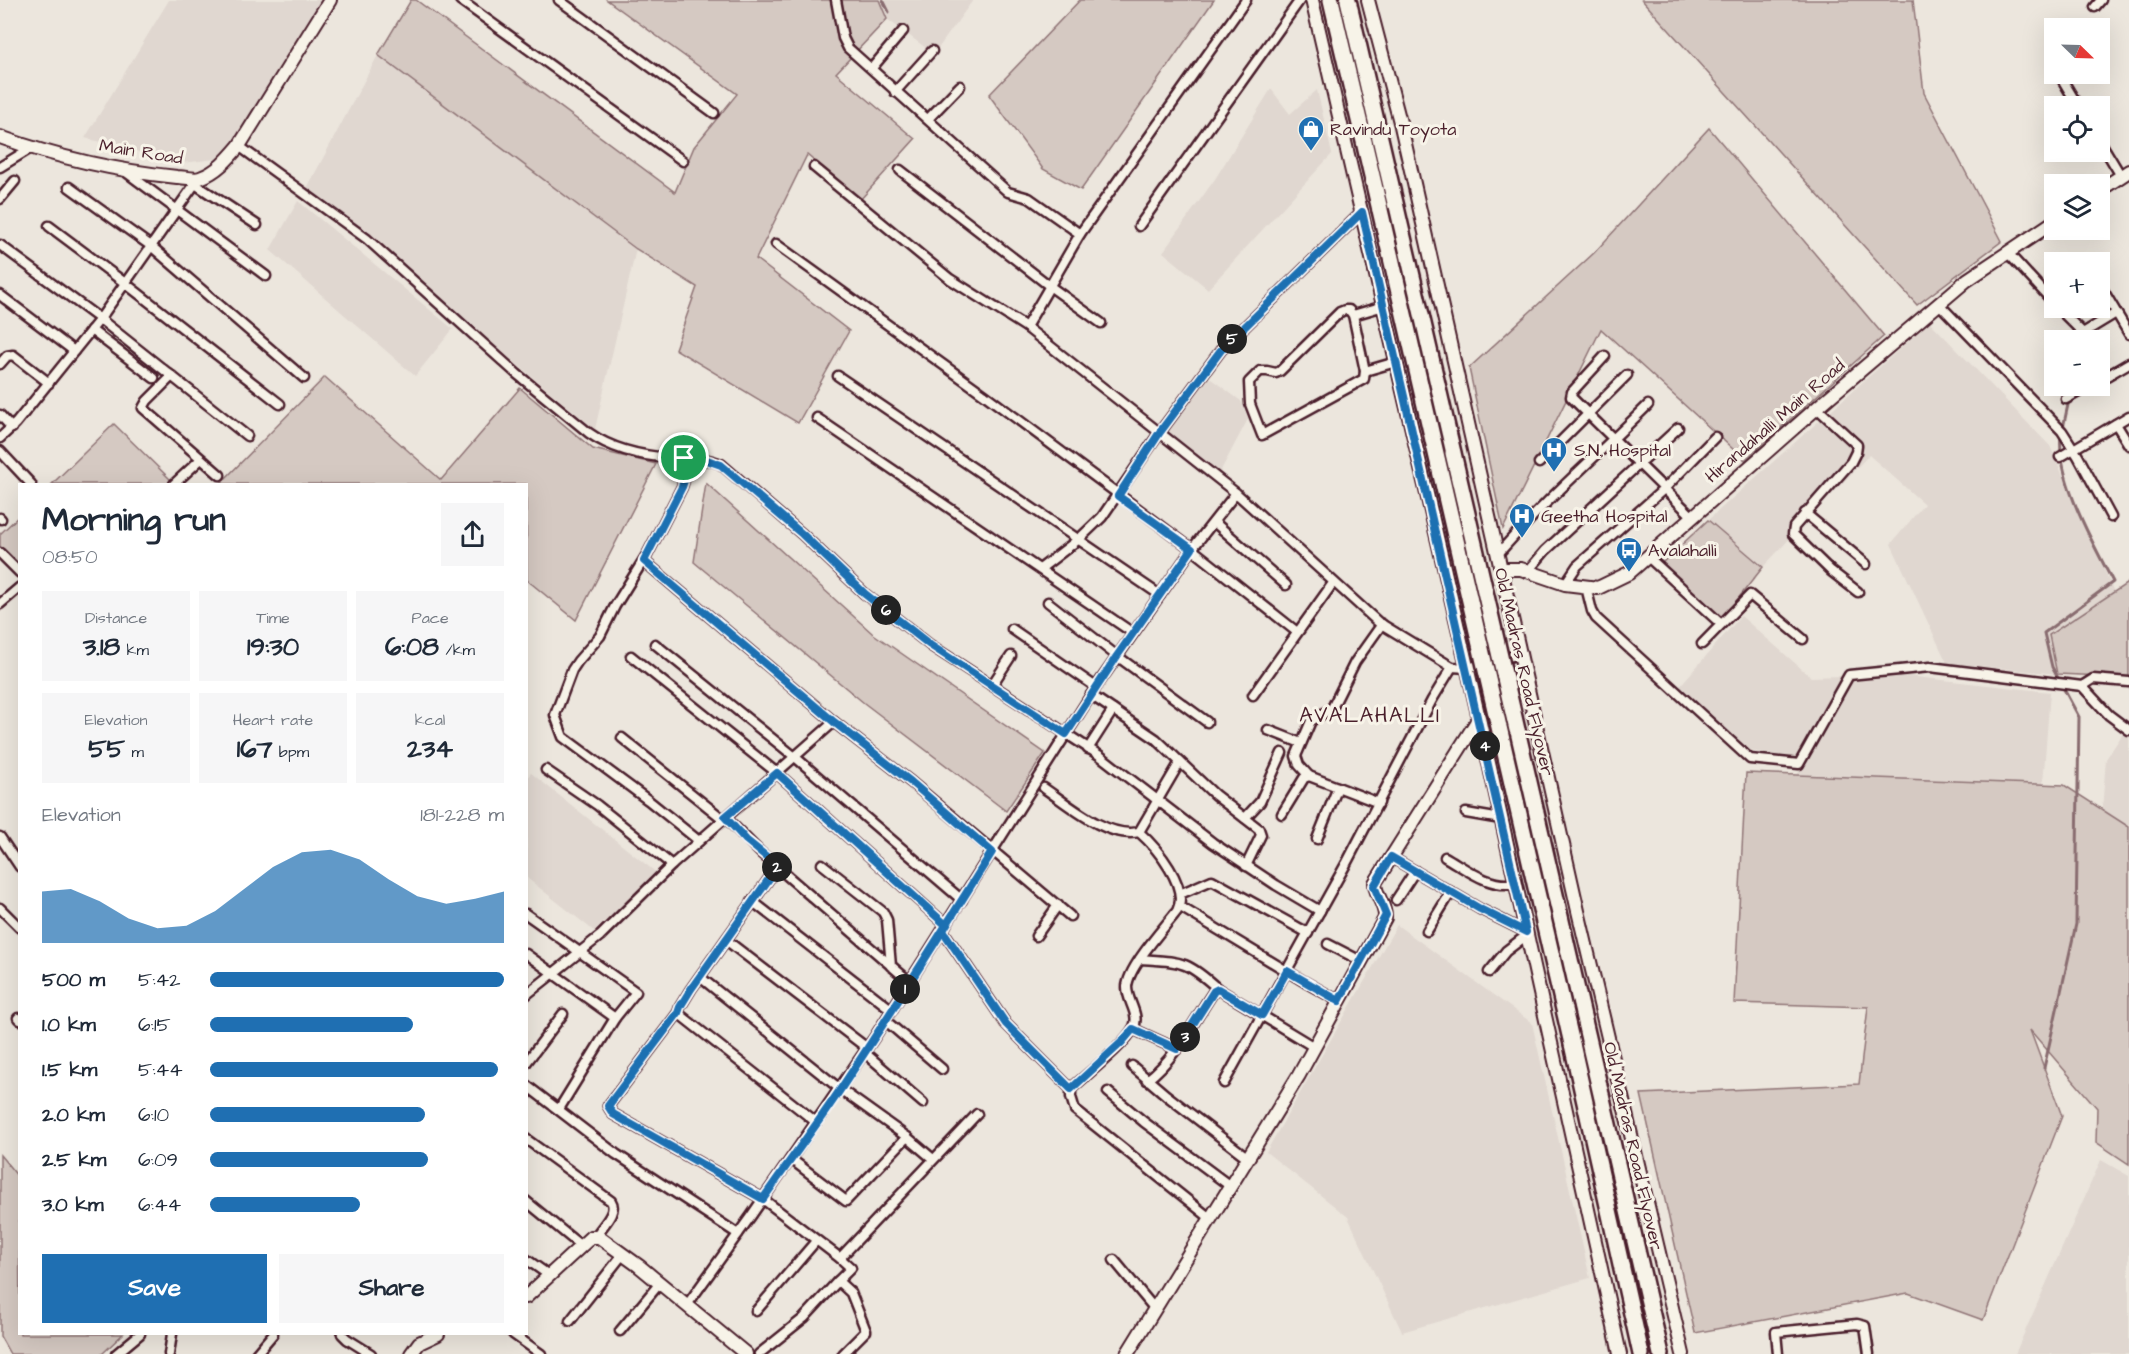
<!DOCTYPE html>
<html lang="en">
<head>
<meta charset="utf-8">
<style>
  body { margin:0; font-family:"Architects Daughter",sans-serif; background:#f6f6f7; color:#1f2937; height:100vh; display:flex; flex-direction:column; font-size:22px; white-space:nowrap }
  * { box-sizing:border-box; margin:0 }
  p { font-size:20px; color:#747a83 }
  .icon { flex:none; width:33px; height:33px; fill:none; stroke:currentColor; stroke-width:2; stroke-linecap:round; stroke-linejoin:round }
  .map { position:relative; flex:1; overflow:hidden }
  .drawer { position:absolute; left:18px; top:483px; width:510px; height:852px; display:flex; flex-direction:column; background:#fff; border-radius:0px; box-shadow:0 6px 24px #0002 }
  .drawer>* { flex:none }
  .needle { width:39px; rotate:113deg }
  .controls { position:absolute; left:2044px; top:18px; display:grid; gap:12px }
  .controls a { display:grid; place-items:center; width:66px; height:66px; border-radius:0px; background:#fff; box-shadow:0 6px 24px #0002; font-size:30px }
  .pin { position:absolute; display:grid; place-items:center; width:51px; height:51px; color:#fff; margin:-26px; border:3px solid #fff; border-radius:50%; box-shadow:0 2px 6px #0007 }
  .km { position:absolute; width:30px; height:30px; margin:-15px; border-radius:50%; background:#222; color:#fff; font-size:16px; line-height:30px; text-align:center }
  .round { display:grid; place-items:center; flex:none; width:63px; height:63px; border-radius:0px; background:#f6f6f7 }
  .overview { display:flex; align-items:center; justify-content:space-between; height:102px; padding:0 24px }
  h1 { font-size:33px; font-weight:700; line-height:45px }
  .metrics { display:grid; grid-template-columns:repeat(3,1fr); gap:9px; height:102px; padding:6px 24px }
  .metrics div { display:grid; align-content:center; border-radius:0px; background:#f6f6f7; text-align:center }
  .metrics b { font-size:26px; font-weight:700 }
  .metrics small { font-size:16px; font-weight:400 }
  .metrics p { font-size:16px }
  .chart { height:168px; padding:12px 24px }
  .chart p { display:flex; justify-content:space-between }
  .chart svg { width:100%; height:108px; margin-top:6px; fill:#1f6fb2; opacity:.7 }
  .cta { display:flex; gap:12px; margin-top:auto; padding:12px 24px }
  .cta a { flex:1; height:69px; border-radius:0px; background:#1f6fb2; color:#fff; font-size:24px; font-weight:700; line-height:69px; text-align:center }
  .cta a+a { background:#f6f6f7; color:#1f2937 }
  ul { padding:0 24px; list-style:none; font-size:20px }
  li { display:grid; grid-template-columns:96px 72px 1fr; align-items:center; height:45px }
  li i { height:15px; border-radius:8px; background:#1f6fb2 }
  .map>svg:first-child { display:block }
  .built { fill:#e0d7d0 }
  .green { fill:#d5c9c2; stroke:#907476; stroke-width:1.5 }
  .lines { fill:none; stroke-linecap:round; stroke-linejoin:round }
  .stream { stroke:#896c6f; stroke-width:3 }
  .street-casing { stroke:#4a1f2b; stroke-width:13 }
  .secondary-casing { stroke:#4a1f2b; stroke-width:16 }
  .primary-casing { stroke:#4a1f2b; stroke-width:16 }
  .highway-casing { stroke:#4a1f2b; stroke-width:20 }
  .street { stroke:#f7f3e8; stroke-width:8 }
  .secondary { stroke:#f7f3e8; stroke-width:12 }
  .primary { stroke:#f7f3e8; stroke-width:12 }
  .highway { stroke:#f7f3e8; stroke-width:15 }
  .highway-bridge-casing { stroke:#4a1f2b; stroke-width:20; stroke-linecap:butt }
  .highway-bridge { stroke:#f7f3e8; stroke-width:15 }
  .route-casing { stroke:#fff; stroke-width:12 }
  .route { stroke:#1f6fb2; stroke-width:8 }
  .labels { text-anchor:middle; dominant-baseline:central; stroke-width:6; stroke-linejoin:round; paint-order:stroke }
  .poi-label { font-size:18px; fill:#4a1f2b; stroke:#f7f3e8; text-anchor:start }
  .street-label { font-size:18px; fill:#4a1f2b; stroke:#f7f3e8 }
  .quarter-label { font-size:21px; letter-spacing:1.5px; fill:#4a1f2b; stroke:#f7f3e8 }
</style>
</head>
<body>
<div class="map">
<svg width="2129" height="1354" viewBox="0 0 2129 1354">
  <rect width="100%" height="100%" fill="#ece6dd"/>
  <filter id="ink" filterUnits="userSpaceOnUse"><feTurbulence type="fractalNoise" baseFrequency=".0167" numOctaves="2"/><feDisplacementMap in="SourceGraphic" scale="12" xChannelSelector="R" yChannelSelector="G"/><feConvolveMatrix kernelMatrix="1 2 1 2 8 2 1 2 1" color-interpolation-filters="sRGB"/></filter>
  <g filter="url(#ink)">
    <g class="built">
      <polygon points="169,0 323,0 224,158 182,163 85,138"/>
      <polygon points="740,0 973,0 934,54 887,19 836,73"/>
      <polygon points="378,55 636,249 595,429 306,190"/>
      <polygon points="1271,89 1290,114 1317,90 1332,154 1208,289 1163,252 1215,179"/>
      <polygon points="298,201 453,329 415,376 270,250"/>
      <polygon points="1930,322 2050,446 2114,592 2049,635 2057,674 1947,663 1891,544 1924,504 1869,455 1763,567 1708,520"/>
      <polygon points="1207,376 1241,401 1248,419 1220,472 1166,431"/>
      <polygon points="1741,616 1811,677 1842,676 1795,760 1751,751 1678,688"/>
      <polygon points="1907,676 2050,692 2043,784 1797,775 1851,681"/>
      <polygon points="2124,732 2129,735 2129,827 2102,810 2106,759"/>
      <polygon points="531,773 658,874 594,931 527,878 526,779"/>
      <polygon points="1397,925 1532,1023 1590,1278 1402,1332 1348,1217 1266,1152"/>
      <polygon points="2101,1160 2129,1176 2129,1354 2015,1354"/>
    </g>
    <g class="green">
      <polygon points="411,0 416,0 675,192 694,147 737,94 607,0 879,0 887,19 836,73 915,139 860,200 807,155 756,259 849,331 798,423 675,349 697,287 636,249 378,55"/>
      <polygon points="1080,0 1214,0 1081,190 1043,169 989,95"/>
      <polygon points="1642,0 1913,0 1924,93 2002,241 1917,305"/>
      <polygon points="1709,128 1884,336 1745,460 1601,329 1503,529 1469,368 1594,253"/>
      <polygon points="325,377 441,480 520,388 593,449 656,464 576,620 527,580 526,484 220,484"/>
      <polygon points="114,424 175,484 52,484"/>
      <polygon points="706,483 872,633 1045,753 1006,811 864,703 694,562"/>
      <polygon points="19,516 19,567 0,547 0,534"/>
      <polygon points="1708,520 1763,567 1722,619 1662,563"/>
      <polygon points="2129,582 2129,677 2057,674 2049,635"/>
      <polygon points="1746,773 2064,785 2129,827 2129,1164 2096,1142 2097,1108 2030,1030 2062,1116 1983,1320 1908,1293 1695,1333 1641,1094 1859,1084 1868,1007 1734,1003"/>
      <polygon points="0,1155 19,1178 20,1334 123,1334 102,1354 10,1354 0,1336"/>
    </g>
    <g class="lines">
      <g class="stream">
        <polyline points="883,0 889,12"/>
        <polyline points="2063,428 2072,386"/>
        <path d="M 2044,1068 L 2076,924 L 2079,717 L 2052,667 L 2044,633 L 2113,582 C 2093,543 2056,479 2061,434"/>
      </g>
      <g class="street-casing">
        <g id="street">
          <polyline points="460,0 683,161"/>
          <polyline points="559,0 714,113"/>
          <polyline points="836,0 843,38 848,48 1008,192 1029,198 1080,234"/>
          <polyline points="1246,0 1080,234 1026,327 1236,493 1378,622 1452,667 1467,668 1520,654"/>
          <polyline points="2095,7 2101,0"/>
          <polyline points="872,68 903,31"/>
          <polyline points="2059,74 2078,106"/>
          <polyline points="895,92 932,51"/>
          <polyline points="928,119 960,86"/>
          <polyline points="2100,141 2121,176"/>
          <path d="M 239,146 L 367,239 L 517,374 L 589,433 C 613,450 642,456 670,458 C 687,459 705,457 721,464 L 802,534 L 865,594 L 930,645 L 1099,755 L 1213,843 L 1276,885 L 1320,911"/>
          <polyline points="0,167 31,148"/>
          <polyline points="814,167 950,279 1026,327"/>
          <polyline points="900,170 1051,287 1101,323"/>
          <polyline points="126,172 266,276"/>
          <polyline points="195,184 257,225"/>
          <polyline points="69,187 151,246 304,378"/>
          <polyline points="0,199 15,181"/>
          <polyline points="49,226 125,283 280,404"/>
          <polyline points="1139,226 1300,0"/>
          <polyline points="776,244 985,395 1192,549 1297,632"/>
          <polyline points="0,245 100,319 247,436"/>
          <polyline points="2008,253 2055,304"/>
          <polyline points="2100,285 2129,334"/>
          <polyline points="0,295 74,351"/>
          <polyline points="1939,304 2062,431 2078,456 2111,517"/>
          <polyline points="2058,308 2083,333 2116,313"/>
          <polygon points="1345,310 1349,310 1353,315 1365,371 1364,379 1262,435 1250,404 1249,382 1260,371 1267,371 1276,373 1280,371 1340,312"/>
          <polyline points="1353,315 1384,306"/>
          <polyline points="91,330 154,378"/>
          <polyline points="1605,356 1572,392 1571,397 1693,517"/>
          <polyline points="0,364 7,356 13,355 49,383"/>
          <polyline points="1365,371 1396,362"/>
          <polyline points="172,376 147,401 143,408 220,475"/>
          <polyline points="838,376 1160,595"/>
          <polyline points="2100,380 2129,363"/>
          <polyline points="2066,399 2089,386"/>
          <polyline points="1817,408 1857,445 1856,452 1851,462 1794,527 1793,534 1831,571 1858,592"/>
          <polyline points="0,415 12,428"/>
          <polyline points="817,418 1133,633"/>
          <polyline points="2116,424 2129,445"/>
          <polyline points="0,438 16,423 100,319 199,178"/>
          <polyline points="0,451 31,484"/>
          <polyline points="2060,457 2129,416"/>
          <polyline points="684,458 685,477 682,487 644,561 834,722 911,782 1070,916"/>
          <polyline points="1539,463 1627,375"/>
          <polyline points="174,484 201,459"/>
          <polyline points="1805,513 1866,564"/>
          <polyline points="0,518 1,519"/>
          <polyline points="1214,522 1286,585"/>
          <polyline points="0,553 20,573"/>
          <path d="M 1498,554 C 1544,501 1598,455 1648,405"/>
          <polyline points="646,556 615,606 600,636 578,661 572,670 555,715 563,737 648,800 699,841"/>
          <polyline points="1647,556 1721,624"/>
          <polyline points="1040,569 1079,539 1102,517 1160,432 1221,350 1362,212"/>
          <polyline points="1528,571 1545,551 1678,428"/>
          <polyline points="1565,584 1577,566 1664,489 1715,437"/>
          <polyline points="1586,587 1592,611 1596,618 1750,759 1799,764 1849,675 1930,667 2082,686 2093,679 2129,682"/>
          <polyline points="1048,602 1117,656 1207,722"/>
          <polyline points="0,604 20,587"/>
          <polyline points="1012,629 1096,687"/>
          <polyline points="655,644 795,757 962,900"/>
          <polyline points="1702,644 1750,595 1803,639"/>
          <polyline points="631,656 777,773 946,925"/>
          <polyline points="992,685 1011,656"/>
          <polyline points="2082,686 2109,715 2129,730"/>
          <polyline points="1091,695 1156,739 1215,795 1259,829 1261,835 1246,866"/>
          <polyline points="1253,695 1333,583"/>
          <polyline points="1268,730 1301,743"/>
          <polyline points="622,738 723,819"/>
          <polyline points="1088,749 1113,710"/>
          <polyline points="546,770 597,805 672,865"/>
          <path d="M 1044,788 C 1069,805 1107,839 1139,832 L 1180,762"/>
          <polyline points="1379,803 1309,776 1299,765 1296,756 1311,721 1332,708 1355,662 1382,624"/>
          <polyline points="1466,813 1501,819"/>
          <polyline points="1282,814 1304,778 1309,776"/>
          <polyline points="725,817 761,853 910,982"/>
          <polyline points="1245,818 1260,802 1282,753"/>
          <polyline points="0,837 20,867"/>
          <polyline points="1317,839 1338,787"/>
          <polyline points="1391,857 1480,909 1526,932"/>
          <path d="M 1445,857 C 1466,869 1491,889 1515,883"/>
          <polyline points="822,864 883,912 887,920 891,966"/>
          <polyline points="778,866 691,989 680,1007 678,1013 608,1106 613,1114 763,1199 840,1258 977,1114"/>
          <polyline points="1180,894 1212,880 1308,933"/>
          <polyline points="1396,900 1415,871"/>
          <polyline points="752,901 892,1010"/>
          <polyline points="1179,906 1305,982 1339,1001"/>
          <polyline points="0,908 20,928"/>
          <polyline points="526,914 636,992 615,1018 559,1109"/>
          <polyline points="943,931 1006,1024 1071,1089 1071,1097 1075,1110 1210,1218"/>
          <polyline points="1427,931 1451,892"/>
          <polyline points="1036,936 1058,905"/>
          <polyline points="726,940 867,1048"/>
          <polyline points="1328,944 1361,961"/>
          <polyline points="526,954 615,1018"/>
          <path d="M 1140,959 C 1182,962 1186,960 1218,989"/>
          <polyline points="1489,972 1506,951 1527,935"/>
          <polyline points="700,977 840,1089 907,1137 933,1159"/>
          <polyline points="526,995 600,936 672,865 834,722"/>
          <polyline points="678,1013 816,1122"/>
          <polyline points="18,1018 20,1020"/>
          <polyline points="886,1021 942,1069"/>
          <polyline points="1133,1029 1177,1049"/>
          <polyline points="865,1053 923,1103"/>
          <polyline points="526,1063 563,1014"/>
          <polyline points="1132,1066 1166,1095 1248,1158"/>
          <path d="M 1147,1080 C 1177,1057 1193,1022 1214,991 L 1218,989 L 1314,1047"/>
          <polyline points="1224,1083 1346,864 1432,700 1452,667"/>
          <polyline points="526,1085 616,1154 738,1234"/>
          <path d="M 1071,1089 C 1088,1073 1124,1046 1134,1027 C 1140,1014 1127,1001 1127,987 C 1128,967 1164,928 1177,911 C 1190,887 1156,847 1139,832"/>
          <polyline points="1108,1092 1144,1122 1230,1186"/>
          <path d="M 526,1139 L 611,1201 C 618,1212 602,1226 596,1236"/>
          <polyline points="791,1159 846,1201 907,1137"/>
          <polyline points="526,1201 581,1246"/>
          <polyline points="840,1258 851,1268 838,1281 851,1293 866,1331 843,1354"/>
          <polyline points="526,1259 550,1276"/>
          <polyline points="1114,1260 1154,1308"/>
          <polyline points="687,1305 751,1216 874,1038 1096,687 1192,549 1236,493"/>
          <polyline points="756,1311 816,1241"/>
          <polyline points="570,1321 623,1254"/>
          <polyline points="620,1331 660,1283"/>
          <polyline points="342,1334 347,1339 371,1354"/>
          <polyline points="513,1334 541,1354"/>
          <polyline points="116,1354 140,1334"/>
          <polyline points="169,1354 172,1334"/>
          <polyline points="256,1354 273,1334"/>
          <polyline points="759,1354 804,1318 838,1281"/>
          <polyline points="1778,1354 1776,1332 1857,1324 1865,1326 1869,1354"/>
        </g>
      </g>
      <g class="secondary-casing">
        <g id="secondary">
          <path d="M 0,137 C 56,157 117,171 177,177 C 184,177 194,180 200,178 C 217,172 228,159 239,146 L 330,0"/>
          <polyline points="2100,190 2129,171"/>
          <polyline points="1501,569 1521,569 1565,584 1598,588 1629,573 1827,399 1967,280 2055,221"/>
          <polyline points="526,1297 591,1237 599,1237 639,1266 746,1354"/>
          <polyline points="411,1354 419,1343 438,1334"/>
          <path d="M 1127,1354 L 1299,1075 L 1385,918 C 1386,905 1375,895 1375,883 L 1479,718"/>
        </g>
      </g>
      <g class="primary-casing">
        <g id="primary">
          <polyline points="1312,0 1479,718 1620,1354"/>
          <polyline points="1368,0 1401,126 1578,911 1683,1354"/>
        </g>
      </g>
      <g class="highway-casing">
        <g id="highway">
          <polyline points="1331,0 1380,210"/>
          <polyline points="1348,0 1453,453"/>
          <polyline points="1517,730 1661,1354"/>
          <polyline points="1572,1044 1641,1354"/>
        </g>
      </g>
      <use href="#street" class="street"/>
      <use href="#secondary" class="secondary"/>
      <use href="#primary" class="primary"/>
      <use href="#highway" class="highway"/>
      <g class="highway-bridge-casing">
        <g id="highway-bridge">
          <polyline points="1380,210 1572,1044"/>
          <polyline points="1453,453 1517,730"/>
        </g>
      </g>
      <use href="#highway-bridge" class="highway-bridge"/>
    </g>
  </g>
  <g class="lines" filter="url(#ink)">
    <g class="route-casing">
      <path id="route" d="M 684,458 L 685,477 L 682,487 L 644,561 L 834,722 L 911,782 L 992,852 C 943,930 894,1009 842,1087 C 817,1125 789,1161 763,1199 L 613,1114 L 608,1106 L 678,1013 L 680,1007 L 691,989 L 778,866 L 746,840 L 725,817 L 777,773 L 946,925 L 943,931 L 1006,1024 L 1071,1089 L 1122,1042 L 1133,1029 L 1177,1049 L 1214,991 L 1218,989 L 1262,1015 L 1287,971 L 1339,1001 L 1386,915 L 1374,886 L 1391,857 L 1480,909 L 1526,932 L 1362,212 L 1221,350 L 1160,432 L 1118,496 L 1192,549 L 1117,656 L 1066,734 L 930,645 L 865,594 L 802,534 L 721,465 L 704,459 L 684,458"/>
    </g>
    <use href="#route" class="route"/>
  </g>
  <defs>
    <g id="shop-pin" transform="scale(1.35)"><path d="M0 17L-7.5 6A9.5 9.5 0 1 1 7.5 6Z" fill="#1f6fb2" stroke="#f7f3e8"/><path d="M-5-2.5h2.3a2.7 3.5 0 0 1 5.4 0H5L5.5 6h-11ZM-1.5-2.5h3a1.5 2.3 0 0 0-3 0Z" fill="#fff"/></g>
    <g id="hospital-pin" transform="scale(1.35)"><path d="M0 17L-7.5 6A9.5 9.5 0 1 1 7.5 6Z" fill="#1f6fb2" stroke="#f7f3e8"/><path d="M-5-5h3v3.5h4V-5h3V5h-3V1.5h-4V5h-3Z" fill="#fff"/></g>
    <g id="bus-pin" transform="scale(1.35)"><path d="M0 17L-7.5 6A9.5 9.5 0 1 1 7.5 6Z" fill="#1f6fb2" stroke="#f7f3e8"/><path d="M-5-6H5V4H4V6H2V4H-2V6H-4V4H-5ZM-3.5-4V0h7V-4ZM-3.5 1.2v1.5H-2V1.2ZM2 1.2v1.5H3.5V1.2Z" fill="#fff"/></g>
  </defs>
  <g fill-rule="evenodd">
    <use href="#shop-pin" x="1311" y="129"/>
    <use href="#hospital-pin" x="1554" y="450"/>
    <use href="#hospital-pin" x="1522" y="516"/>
    <use href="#bus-pin" x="1629" y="550"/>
  </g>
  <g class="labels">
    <g class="poi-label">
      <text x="1330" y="129">Ravindu Toyota</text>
      <text x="1574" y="450">S.N. Hospital</text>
      <text x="1541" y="516">Geetha Hospital</text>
      <text x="1648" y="550">Avalahalli</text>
    </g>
    <g class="street-label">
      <text transform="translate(141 152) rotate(9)">Main Road</text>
      <text transform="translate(1775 421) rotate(-41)">Hirandahalli Main Road</text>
      <text transform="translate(1524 672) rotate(77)">Old Madras Road Flyover</text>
      <text transform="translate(1633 1146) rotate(77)">Old Madras Road Flyover</text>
    </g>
    <g class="quarter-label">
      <text x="1370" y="715">AVALAHALLI</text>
    </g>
  </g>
</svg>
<div class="controls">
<a><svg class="needle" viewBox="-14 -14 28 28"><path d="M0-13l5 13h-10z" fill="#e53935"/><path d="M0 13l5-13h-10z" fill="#747a83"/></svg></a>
<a><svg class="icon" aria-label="locate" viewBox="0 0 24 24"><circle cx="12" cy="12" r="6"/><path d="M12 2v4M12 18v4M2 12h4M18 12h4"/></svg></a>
<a><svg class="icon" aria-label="layers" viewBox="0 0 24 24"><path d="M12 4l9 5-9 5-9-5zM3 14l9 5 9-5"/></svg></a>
<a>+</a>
<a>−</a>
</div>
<div class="pin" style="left:684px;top:458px;background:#1e9e55"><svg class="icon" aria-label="arrive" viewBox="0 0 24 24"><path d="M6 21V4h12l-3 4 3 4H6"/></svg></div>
<b class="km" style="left:905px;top:989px">1</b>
<b class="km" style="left:777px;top:867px">2</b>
<b class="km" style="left:1185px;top:1037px">3</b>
<b class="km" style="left:1485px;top:746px">4</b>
<b class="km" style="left:1232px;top:339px">5</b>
<b class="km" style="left:886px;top:610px">6</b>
<section class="drawer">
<div class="overview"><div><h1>Morning run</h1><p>08:50</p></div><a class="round"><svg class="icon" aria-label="share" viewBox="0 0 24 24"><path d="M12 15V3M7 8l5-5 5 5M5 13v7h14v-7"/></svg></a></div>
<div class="metrics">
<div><p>Distance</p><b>3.18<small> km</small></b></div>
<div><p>Time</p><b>19:30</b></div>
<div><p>Pace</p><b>6:08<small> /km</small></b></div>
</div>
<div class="metrics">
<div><p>Elevation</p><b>55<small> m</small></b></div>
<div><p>Heart rate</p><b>167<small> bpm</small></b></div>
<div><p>kcal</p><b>234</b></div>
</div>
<div class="chart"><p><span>Elevation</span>181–228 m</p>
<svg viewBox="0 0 160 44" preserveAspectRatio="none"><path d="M0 44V23L10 22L20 27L30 34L40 38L50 37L60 31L70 22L80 13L90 7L100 6L110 10L120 18L130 25L140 28L150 26L160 23V44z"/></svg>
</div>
<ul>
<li><b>500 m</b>5:42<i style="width:100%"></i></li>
<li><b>1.0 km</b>6:15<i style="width:69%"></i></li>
<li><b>1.5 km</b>5:44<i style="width:98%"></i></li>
<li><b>2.0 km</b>6:10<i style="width:73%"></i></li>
<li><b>2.5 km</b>6:09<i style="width:74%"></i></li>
<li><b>3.0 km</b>6:44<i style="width:51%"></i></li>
</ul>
<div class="cta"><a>Save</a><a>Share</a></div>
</section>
</div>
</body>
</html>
